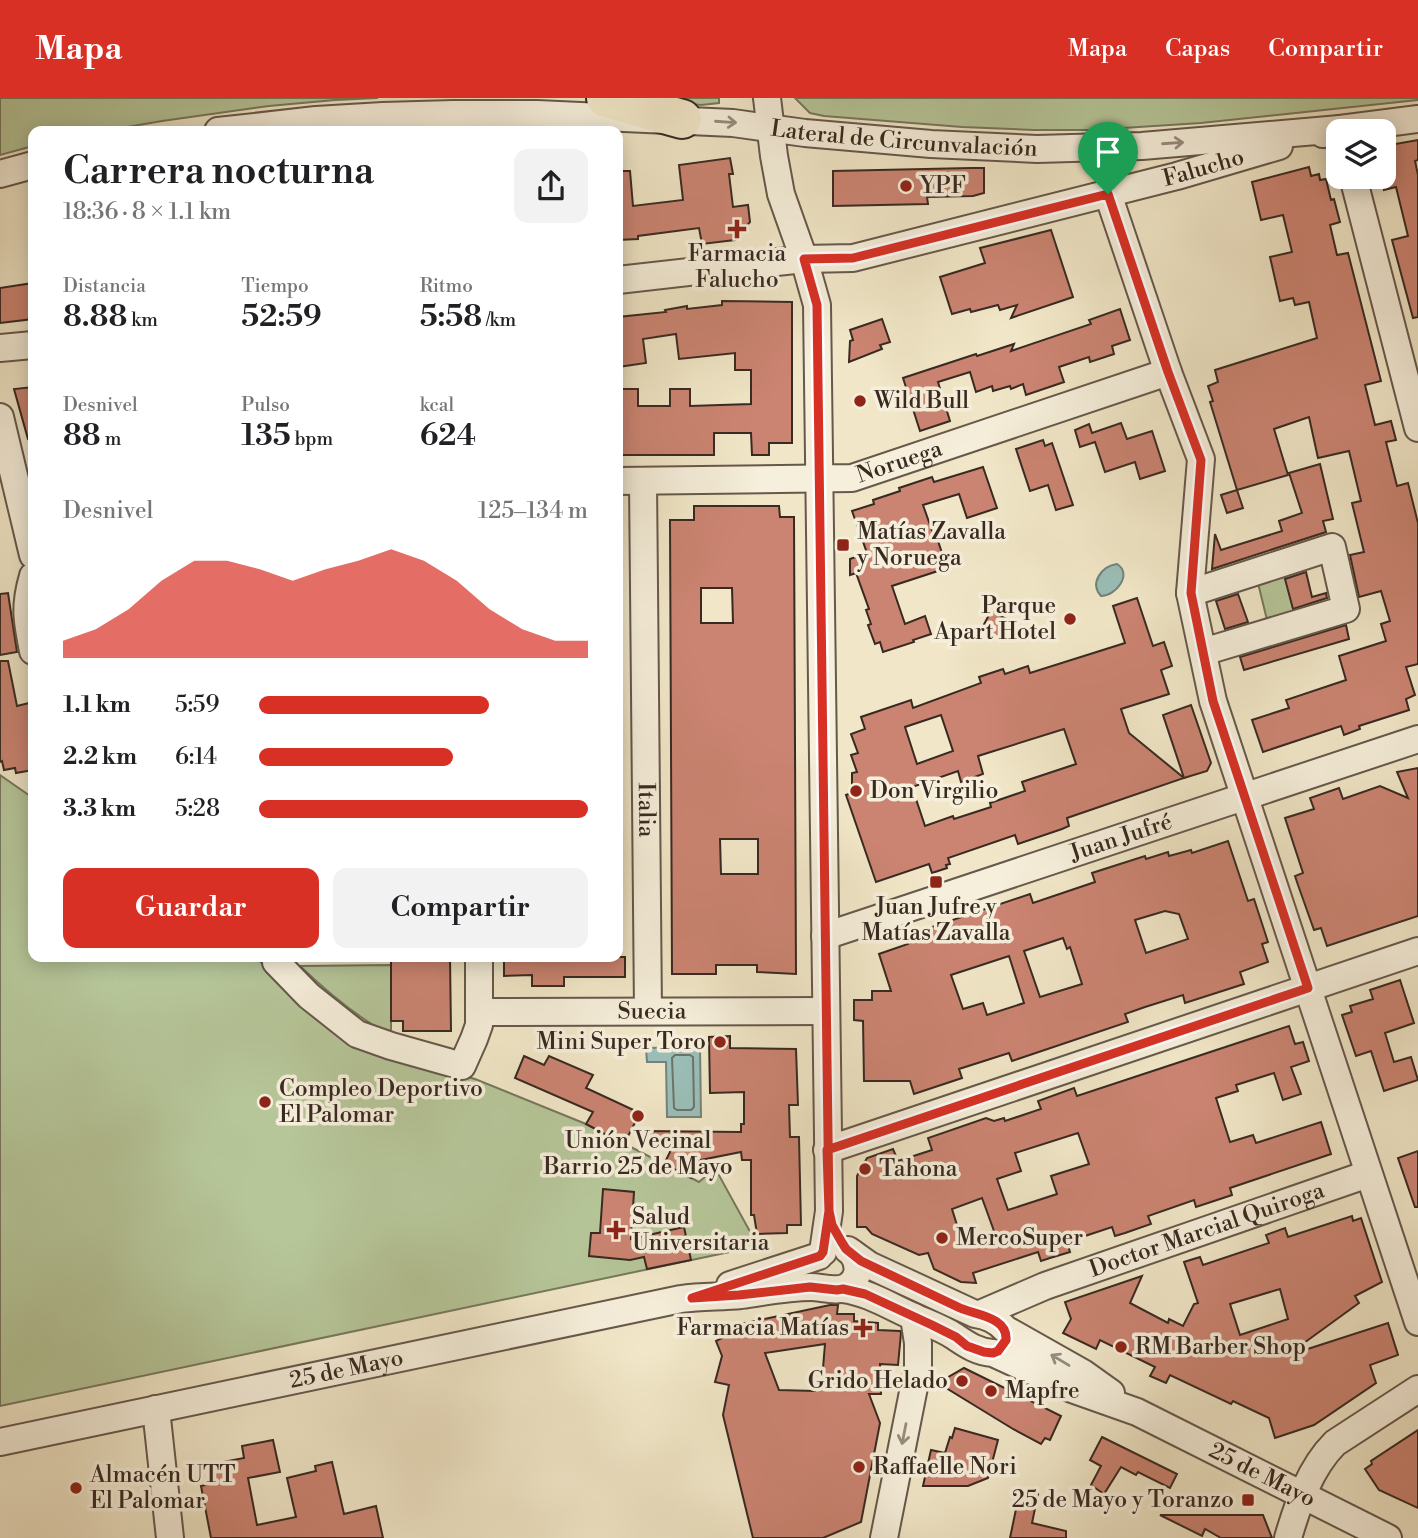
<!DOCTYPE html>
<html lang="es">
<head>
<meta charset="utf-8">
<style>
  body { margin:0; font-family:"Libre Bodoni",serif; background:#f2f2f2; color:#202124; height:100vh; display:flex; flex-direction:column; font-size:26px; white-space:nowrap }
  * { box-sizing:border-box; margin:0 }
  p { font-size:23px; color:#757577 }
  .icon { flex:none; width:38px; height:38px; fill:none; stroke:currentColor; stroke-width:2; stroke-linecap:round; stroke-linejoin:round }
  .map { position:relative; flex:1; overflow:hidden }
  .sheet { position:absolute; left:28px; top:28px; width:595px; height:836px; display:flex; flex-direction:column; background:#fff; border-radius:14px; box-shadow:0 4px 18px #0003 }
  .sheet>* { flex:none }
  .controls { position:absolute; left:1326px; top:21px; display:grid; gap:14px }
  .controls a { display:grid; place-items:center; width:70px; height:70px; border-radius:14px; background:#fff; box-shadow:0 4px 18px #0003; font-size:35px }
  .pin { position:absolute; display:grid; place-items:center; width:60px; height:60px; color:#fff; margin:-72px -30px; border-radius:50% 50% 50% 0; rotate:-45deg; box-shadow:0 0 7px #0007 }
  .pin .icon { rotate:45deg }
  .round { display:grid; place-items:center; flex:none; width:74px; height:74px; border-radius:14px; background:#f2f2f2 }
  .head { display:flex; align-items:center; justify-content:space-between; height:119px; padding:0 35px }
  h1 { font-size:38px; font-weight:600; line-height:52px }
  .stats { display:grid; grid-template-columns:repeat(3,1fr); gap:10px; height:119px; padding:7px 35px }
  .stats div { display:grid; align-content:center }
  .stats b { font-size:30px; font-weight:600 }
  .stats small { font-size:19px; font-weight:400 }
  .stats p { font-size:19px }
  .chart { height:196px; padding:14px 35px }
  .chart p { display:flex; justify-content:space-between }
  .chart svg { width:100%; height:126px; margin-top:7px; fill:#d93025; opacity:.7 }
  .button { display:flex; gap:14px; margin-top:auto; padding:14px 35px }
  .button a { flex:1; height:80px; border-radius:14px; background:#d93025; color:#fff; font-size:28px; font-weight:600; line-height:80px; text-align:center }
  .button a+a { background:#f2f2f2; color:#202124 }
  ul { padding:0 35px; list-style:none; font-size:23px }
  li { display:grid; grid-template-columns:112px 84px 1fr; align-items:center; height:52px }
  li i { height:18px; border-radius:9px; background:#d93025 }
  header { display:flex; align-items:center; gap:42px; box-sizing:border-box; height:98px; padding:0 35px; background:#d93025; color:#fff }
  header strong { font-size:33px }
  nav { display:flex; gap:38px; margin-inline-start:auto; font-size:24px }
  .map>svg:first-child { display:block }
  .green { fill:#b6c699; stroke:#77785d; stroke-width:2 }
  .water { fill:#9bbfb8; stroke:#73837c; stroke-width:2 }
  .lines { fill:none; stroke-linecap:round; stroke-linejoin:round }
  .shore { stroke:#6a746c; stroke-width:2 }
  .building { fill:#cb8472; stroke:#382921; stroke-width:2; fill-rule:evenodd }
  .minor-casing { stroke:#66584b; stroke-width:30 }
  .highway-casing { stroke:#382921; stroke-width:42 }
  .minor { stroke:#f6efdb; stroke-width:26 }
  .highway { stroke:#f1e7c8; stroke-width:38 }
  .oneway { stroke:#978c7e }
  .route-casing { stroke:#fff; stroke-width:14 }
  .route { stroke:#d93025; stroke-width:9 }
  .poi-dot { fill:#8f2418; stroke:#f6efdb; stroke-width:2.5 }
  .labels { text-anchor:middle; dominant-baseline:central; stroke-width:7; stroke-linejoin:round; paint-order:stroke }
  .street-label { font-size:23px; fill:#382921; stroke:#f6efdb }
  .poi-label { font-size:23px; fill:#382921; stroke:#f6efdb; text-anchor:start }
</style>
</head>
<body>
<header>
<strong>Mapa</strong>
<nav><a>Mapa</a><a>Capas</a><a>Compartir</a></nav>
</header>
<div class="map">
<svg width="1418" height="1440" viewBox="0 0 1418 1440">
  <rect width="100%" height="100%" fill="#f1e7c8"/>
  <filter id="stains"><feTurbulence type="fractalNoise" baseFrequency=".00286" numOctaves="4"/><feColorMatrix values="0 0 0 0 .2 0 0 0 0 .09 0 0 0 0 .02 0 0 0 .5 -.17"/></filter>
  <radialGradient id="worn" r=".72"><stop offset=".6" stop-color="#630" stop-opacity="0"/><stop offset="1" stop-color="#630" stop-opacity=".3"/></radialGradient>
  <g class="green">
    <polygon points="0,0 378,0 335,2 269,8 162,23 104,33 33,33 33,48 0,57"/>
    <polygon points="639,0 719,0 719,5 701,7"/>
    <polygon points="795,0 1418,0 1418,2 1201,25 1092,32 1033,32 962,29 824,18 810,15"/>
    <polygon points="1284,473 1295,518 1268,526 1257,481"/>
    <polygon points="0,677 33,700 33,859 256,859 301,908 353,949 475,981 586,1026 699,1084 715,1070 758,1148 0,1308"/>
    <path d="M 391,867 L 391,938 C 357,919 328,895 300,868 Z"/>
  </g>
  <g class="water">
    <path d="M 1117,466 C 1133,476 1116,498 1101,498 C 1089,485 1102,468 1117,466 Z"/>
    <polygon points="700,949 701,1019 667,1019 666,964 647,964 646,950"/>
  </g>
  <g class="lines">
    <polygon class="shore" points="675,957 690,957 693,959 694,1009 691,1012 677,1012 674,1010 672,960"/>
  </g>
  <g class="building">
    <polygon points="1418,42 1418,62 1415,63 1418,77 1418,219 1413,220 1392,142 1408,138 1396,89 1384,92 1384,48"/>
    <polygon points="730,60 733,76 729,76 733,109 748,107 750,124 735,142 702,146 699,130 638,138 638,141 618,142 618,73 630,73 633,108 683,102 679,67"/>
    <polygon points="1309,69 1311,78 1319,76 1320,82 1326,81 1331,102 1334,101 1340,124 1330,127 1337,157 1348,155 1381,283 1365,287 1375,327 1391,323 1396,342 1386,344 1397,388 1408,385 1418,425 1418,566 1406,569 1415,597 1406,601 1409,612 1359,628 1360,631 1344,637 1341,628 1263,654 1252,622 1289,610 1286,602 1346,582 1339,558 1386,543 1381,526 1390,523 1381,493 1359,499 1350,457 1364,454 1352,405 1361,403 1349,353 1318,360 1309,319 1274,331 1288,377 1237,392 1210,304 1213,303 1208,288 1218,284 1215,272 1317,240 1309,204 1295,207 1293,200 1280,203 1270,159 1292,154 1283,117 1261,122 1252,84"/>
    <polygon points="971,70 984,70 984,95 973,98 927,99 928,106 833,108 833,73"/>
    <polygon points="1051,132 1073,199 1011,220 1017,207 1000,212 998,207 971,214 970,211 952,216 940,179 985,165 980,150"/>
    <polygon points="33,185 33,221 0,225 0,190"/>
    <polygon points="722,203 792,204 792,345 769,345 769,357 752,357 751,335 714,335 714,357 618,357 618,308 619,308 620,291 638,291 638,308 670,308 670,291 690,291 690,308 751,306 751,272 735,272 735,255 679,261 676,236 643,241 646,265 618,269 618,219 666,214 665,212 687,208 687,211 722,207"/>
    <polygon points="1120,211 1130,242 1112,248 1114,256 1090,264 1089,259 1059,269 1064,284 1026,297 1023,286 1011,291 1010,288 993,293 992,288 976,294 970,274 938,284 950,323 920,333 903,280 976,256 977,258 1014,246 1011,253 1091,226 1089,222"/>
    <polygon points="882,221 890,244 880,247 882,251 849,264 850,243 853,242 850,232"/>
    <polygon points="33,289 33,340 28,341 14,291"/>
    <polygon points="1121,325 1127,341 1152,333 1165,373 1140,381 1135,364 1105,374 1095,344 1080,349 1075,332 1089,326 1092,335"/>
    <polygon points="1043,342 1045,348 1052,345 1073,407 1056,412 1048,387 1030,393 1016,351"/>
    <polygon points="1320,366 1333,421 1323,423 1326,434 1212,471 1215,436 1221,452 1282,433 1279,423 1302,415 1289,375"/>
    <polygon points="983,369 997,410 967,420 959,396 923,407 935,441 937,440 947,470 892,488 905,526 925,518 931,536 913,542 914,544 883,554 880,544 875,546 868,527 871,526 866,512 869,511 856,475 850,477 850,461 867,455 852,413 874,406 873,402 900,393 899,390 932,379 934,384"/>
    <polygon points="1237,392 1243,410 1227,415 1221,397"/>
    <path d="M 694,408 L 779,408 L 780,419 L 794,419 L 796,876 L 757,874 L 757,867 L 716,867 L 716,876 L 672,876 L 670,422 L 694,422 ZM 701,490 L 732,490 L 733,525 L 701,525 ZM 720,741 L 758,741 L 758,776 L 721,776 Z"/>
    <polygon points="1306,474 1312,499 1326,495 1327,500 1293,511 1285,481"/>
    <polygon points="8,495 17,554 0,557 0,496"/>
    <polygon points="1238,496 1248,524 1225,531 1216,503"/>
    <path d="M 1137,500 L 1153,548 L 1164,544 L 1172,568 L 1161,572 L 1169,596 L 1121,611 L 1129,635 L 1184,680 L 1067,720 L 1069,728 L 1062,731 L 1018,746 L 1015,737 L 948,760 L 950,766 L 946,767 L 947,770 L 932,775 L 929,766 L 876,784 L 846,697 L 852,695 L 852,675 L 857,674 L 851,657 L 858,655 L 851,636 L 865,631 L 861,619 L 911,602 L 913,610 L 981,585 L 979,579 L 1003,571 L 1005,576 L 1028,568 L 1030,575 L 1125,545 L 1113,508 ZM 941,617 L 953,653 L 917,666 L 905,629 ZM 1064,631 L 1076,666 L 1022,684 L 1025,693 L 990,705 L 991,709 L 954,721 L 953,718 L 925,728 L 912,689 L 958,673 L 961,684 L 983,676 L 978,658 Z"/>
    <polygon points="991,513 1010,523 1000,542 981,532"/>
    <polygon points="1346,527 1349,541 1244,572 1240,559"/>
    <polygon points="0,563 8,563 17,608 29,605 33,624 33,672 16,675 15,670 4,672 2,663 0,664"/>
    <polygon points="1191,607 1211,665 1207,673 1184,680 1163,617"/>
    <polygon points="1418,670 1418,818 1327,848 1321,830 1314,832 1298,787 1295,778 1303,775 1285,720 1314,711 1310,700 1339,690 1343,701 1380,688 1408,700 1397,674"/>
    <path d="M 1228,743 L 1248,803 L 1254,801 L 1268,844 L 1262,846 L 1268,864 L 1240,874 L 1244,886 L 1185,905 L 1183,897 L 1145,909 L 1125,916 L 1128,924 L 1012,963 L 1009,955 L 959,971 L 962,980 L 914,996 L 910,983 L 864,983 L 863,923 L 854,922 L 854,902 L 872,902 L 872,893 L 891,893 L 879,856 L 908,846 L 905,838 L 1030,796 L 1033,805 L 1095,784 L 1092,775 L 1145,758 L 1146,761 L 1168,754 L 1169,758 L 1191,752 L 1192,755 ZM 1165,813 L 1179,816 L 1188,841 L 1146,855 L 1135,822 ZM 1063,840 L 1067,851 L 1070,849 L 1082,886 L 1040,899 L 1024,853 ZM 1009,858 L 1024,905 L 987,917 L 983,905 L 963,911 L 951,877 Z"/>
    <polygon points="391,859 450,859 451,933 403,933 403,923 391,923"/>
    <polygon points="504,859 625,859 625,879 564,879 564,888 532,888 532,877 504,878"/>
    <polygon points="1400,882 1414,925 1385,935 1394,964 1411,959 1418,982 1384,993 1371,953 1356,958 1342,917 1352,914 1350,908 1373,901 1370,892"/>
    <path d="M 1289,928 L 1295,946 L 1303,944 L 1309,963 L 1291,969 L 1301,996 L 1283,1002 L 1274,975 L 1236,987 L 1238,993 L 1216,1000 L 1230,1044 L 1253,1037 L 1256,1045 L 1321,1024 L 1331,1056 L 1230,1090 L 1232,1097 L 1196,1109 L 1194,1102 L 1148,1118 L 1151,1126 L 1125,1135 L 1115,1138 L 1112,1129 L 1067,1144 L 1070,1154 L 1050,1160 L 1041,1163 L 1038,1154 L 973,1175 L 976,1185 L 961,1184 L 934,1171 L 928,1155 L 919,1157 L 872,1136 L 866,1129 L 857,1129 L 857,1078 L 867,1060 L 893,1051 L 898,1063 L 932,1052 L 928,1040 L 986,1020 L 994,1023 L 1004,1020 L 1005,1023 L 1041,1011 L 1038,1003 L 1074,990 L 1077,998 ZM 1078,1035 L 1089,1066 L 1051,1078 L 1057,1096 L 1008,1112 L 997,1081 L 1021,1073 L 1015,1055 ZM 982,1100 L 994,1133 L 962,1143 L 952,1111 Z"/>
    <polygon points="730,938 730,950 796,951 798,1007 789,1007 790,1039 799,1039 801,1127 787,1127 787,1135 757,1136 754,1117 751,1117 751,1062 742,1062 741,1054 701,1062 691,1080 664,1066 674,1046 645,1033 741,1034 741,1026 744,1026 744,994 710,995 709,939"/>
    <polygon points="524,958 544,967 549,958 593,977 586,990 640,1015 624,1046 586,1026 593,1014 515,980"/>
    <polygon points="1418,1053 1418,1109 1415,1109 1398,1060"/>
    <polygon points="603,1091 634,1094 631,1141 684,1129 691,1162 647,1171 644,1159 630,1162 589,1158 591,1135 600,1135"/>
    <path d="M 1352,1118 L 1353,1123 L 1361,1120 L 1382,1184 L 1355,1198 L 1359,1205 L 1286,1258 L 1388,1225 L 1398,1257 L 1370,1267 L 1376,1285 L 1314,1327 L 1275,1340 L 1269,1320 L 1233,1303 L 1231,1306 L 1170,1277 L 1166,1285 L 1150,1278 L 1155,1269 L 1100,1242 L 1096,1251 L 1063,1235 L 1071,1221 L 1065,1204 L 1142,1178 L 1130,1205 L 1168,1225 L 1169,1221 L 1183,1228 L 1194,1206 L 1198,1205 L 1184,1164 L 1200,1159 L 1203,1167 L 1269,1145 L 1266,1137 L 1285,1130 L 1288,1139 ZM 1280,1191 L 1288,1221 L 1240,1237 L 1230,1206 Z"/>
    <path d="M 830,1207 L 838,1207 L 837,1216 L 854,1216 L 854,1223 L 878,1225 L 878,1232 L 900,1233 L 901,1235 L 898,1267 L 880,1266 L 881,1296 L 869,1296 L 880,1325 L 861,1424 L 823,1440 L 753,1440 L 723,1317 L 729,1287 L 715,1284 L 722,1258 L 716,1243 L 734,1234 L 732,1228 ZM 825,1246 L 822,1282 L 815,1283 L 815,1293 L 779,1292 L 765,1255 Z"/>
    <polygon points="964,1270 1061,1318 1050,1342 1045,1340 1041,1346 1013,1331 938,1285"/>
    <polygon points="955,1330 998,1342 988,1380 968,1388 923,1388 931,1352 945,1355 950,1339 952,1340"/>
    <polygon points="1418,1332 1418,1410 1379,1392 1365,1371 1372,1366 1371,1363"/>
    <polygon points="1102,1339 1177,1376 1170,1390 1138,1374 1136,1377 1121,1369 1104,1396 1091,1387 1101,1368 1090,1362"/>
    <polygon points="273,1342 280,1374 248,1380 257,1427 296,1419 287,1380 316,1373 315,1368 332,1364 344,1416 376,1408 383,1440 211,1440 201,1388 211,1386 207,1367 244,1360 242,1348"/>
    <polygon points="1020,1392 1038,1396 1032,1425 1066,1433 1066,1440 1010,1440"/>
    <polygon points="1160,1417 1263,1417 1272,1440 1221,1440 1205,1431 1202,1438"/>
  </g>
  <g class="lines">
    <g class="minor-casing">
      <g id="minor">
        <polyline points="767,0 774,58 781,96 804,161 817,207 829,1113 823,1154"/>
        <path id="s1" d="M 218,33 L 316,22 L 383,18 L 453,16 L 537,16 L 733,25 L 805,35 L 931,46 L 1037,51 L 1142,48 L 1340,31"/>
        <polyline points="1323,36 1340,31 1418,21"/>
        <polyline points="0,76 33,67"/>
        <polyline points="1353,79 1418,330"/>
        <polyline points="1108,96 1168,274 1201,361 1190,495 1213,603 1418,1224"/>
        <path id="s2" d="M 618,182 L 804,161 L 853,160 L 1177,78 L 1279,48"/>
        <polyline points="0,250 33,247"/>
        <polyline points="0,319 33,457"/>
        <path id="s3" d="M 618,383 L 852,380 L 1168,274"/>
        <path id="s4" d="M 643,383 L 648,913"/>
        <path d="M 33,478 C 24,509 27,522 33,553"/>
        <polyline points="1190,495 1332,449 1346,511 1203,554"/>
        <path id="s5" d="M 825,838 L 1418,641"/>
        <polyline points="276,859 276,864 309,898 357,936 391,948 462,968 474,941 479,927 479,859"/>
        <path id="s6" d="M 479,914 L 826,913"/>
        <polyline points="827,1052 1418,853"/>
        <path d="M 848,1152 L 869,1167 L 975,1216 C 986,1217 998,1223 1005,1231 L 1083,1275 L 1111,1295"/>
        <polyline points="730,1187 819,1158"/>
        <path id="s7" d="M 843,1191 C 868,1194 891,1209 914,1219 C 927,1225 942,1230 954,1238 C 966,1246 977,1254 993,1255 L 1072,1291 L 1137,1314 L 1388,1440"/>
        <path id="s8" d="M 980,1216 L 1045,1188 L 1368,1076"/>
        <polyline points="156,1311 170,1440"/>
        <path id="s9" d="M 0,1344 L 681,1201 C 701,1198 721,1199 741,1197 C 764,1194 787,1189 811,1189 C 822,1189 838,1195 848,1188 C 860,1180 860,1166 852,1155"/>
        <polyline points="884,1440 918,1269 918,1245 914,1219"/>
        <path d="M 1288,1440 C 1298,1406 1310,1370 1335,1345 L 1418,1291"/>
      </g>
    </g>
    <g class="highway-casing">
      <polyline id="highway" points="606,0 682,21"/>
    </g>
    <use href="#minor" class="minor"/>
    <use href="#highway" class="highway"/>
  </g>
  <defs><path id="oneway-shaft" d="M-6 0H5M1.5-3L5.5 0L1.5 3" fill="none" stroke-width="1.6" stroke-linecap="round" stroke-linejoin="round" transform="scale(1.75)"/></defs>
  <g class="oneway">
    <use href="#oneway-shaft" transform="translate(726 24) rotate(4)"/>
    <use href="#oneway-shaft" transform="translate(1173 45) rotate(-4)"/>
    <use href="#oneway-shaft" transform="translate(1060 1262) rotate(-149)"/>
    <use href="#oneway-shaft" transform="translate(904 1336) rotate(101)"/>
  </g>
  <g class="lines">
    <g class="route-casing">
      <path id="route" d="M 1108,96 L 853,160 L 804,161 L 817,207 L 829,1113 L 823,1154 L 820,1158 L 692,1200 L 739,1197 L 810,1189 L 837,1192 L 843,1191 L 865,1196 L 932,1227 L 956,1239 L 967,1248 L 984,1254 L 993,1255 L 998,1253 L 1006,1242 C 1008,1219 976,1217 960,1210 L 861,1163 L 846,1151 L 841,1143 L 832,1127 L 829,1113 L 827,1052 L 1308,890 L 1213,603 L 1191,495 L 1201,362 L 1168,274 L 1108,96"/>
    </g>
    <use href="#route" class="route"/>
  </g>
  <g class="poi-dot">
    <circle cx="906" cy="88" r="7"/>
    <path d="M733.5 120.5h7v7h7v7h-7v7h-7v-7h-7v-7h7z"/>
    <circle cx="860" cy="303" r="7"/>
    <rect x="836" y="440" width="14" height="14" rx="3.5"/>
    <circle cx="1070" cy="521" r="7"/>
    <circle cx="856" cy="693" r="7"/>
    <rect x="929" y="777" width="14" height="14" rx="3.5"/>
    <circle cx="720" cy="944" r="7"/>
    <circle cx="265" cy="1004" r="7"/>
    <circle cx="638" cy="1018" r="7"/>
    <circle cx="865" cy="1071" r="7"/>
    <path d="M612.5 1121.5h7v7h7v7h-7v7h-7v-7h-7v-7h7z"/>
    <circle cx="942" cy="1140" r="7"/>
    <path d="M859.5 1219.5h7v7h7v7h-7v7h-7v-7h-7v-7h7z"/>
    <circle cx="1121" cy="1249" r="7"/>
    <circle cx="962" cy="1283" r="7"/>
    <circle cx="991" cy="1293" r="7"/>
    <circle cx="859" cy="1369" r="7"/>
    <circle cx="76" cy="1390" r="7"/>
    <rect x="1241" y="1395" width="14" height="14" rx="3.5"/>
  </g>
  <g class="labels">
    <g class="street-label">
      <text stroke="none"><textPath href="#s1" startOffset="688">Lateral de Circunvalación</textPath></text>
      <text stroke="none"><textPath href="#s2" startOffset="598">Falucho</textPath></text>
      <text stroke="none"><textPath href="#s3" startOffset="284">Noruega</textPath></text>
      <text stroke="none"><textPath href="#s4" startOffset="329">Italia</textPath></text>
      <text stroke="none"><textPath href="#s5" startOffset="312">Juan Jufré</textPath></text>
      <text stroke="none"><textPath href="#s6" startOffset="173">Suecia</textPath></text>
      <text stroke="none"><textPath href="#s8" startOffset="242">Doctor Marcial Quiroga</textPath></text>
      <text stroke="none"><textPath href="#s9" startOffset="354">25 de Mayo</textPath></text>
      <text stroke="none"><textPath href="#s7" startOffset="460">25 de Mayo</textPath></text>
    </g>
    <g class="poi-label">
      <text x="920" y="88">YPF</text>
      <text x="737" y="156" text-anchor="middle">Farmacia<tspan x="737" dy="26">Falucho</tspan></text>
      <text x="874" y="303">Wild Bull</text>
      <text x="857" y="434">Matías Zavalla<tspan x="857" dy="26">y Noruega</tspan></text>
      <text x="1056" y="508" text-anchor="end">Parque<tspan x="1056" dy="26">Apart Hotel</tspan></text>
      <text x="870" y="693">Don Virgilio</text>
      <text x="936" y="809" text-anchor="middle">Juan Jufre y<tspan x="936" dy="26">Matías Zavalla</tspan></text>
      <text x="706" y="944" text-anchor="end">Mini Super Toro</text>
      <text x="279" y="991">Compleo Deportivo<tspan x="279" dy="26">El Palomar</tspan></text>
      <text x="638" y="1043" text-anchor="middle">Unión Vecinal<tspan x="638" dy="26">Barrio 25 de Mayo</tspan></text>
      <text x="879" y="1071">Tahona</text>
      <text x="632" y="1119">Salud<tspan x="632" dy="26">Universitaria</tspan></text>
      <text x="956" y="1140">MercoSuper</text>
      <text x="849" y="1230" text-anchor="end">Farmacia Matías</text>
      <text x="1135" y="1249">RM Barber Shop</text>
      <text x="948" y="1283" text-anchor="end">Grido Helado</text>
      <text x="1005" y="1293">Mapfre</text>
      <text x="873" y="1369">Raffaelle Nori</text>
      <text x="90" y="1377">Almacén UTT<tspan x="90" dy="26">El Palomar</tspan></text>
      <text x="1234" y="1402" text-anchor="end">25 de Mayo y Toranzo</text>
    </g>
  </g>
  <rect width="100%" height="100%" filter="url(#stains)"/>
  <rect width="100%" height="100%" fill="url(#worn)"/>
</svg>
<div class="controls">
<a><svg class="icon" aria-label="layers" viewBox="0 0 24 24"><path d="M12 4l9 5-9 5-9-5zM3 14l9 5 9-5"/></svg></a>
</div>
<div class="pin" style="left:1108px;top:96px;background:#1e9e55"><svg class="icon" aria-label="arrive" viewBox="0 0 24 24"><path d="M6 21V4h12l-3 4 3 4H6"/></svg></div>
<section class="sheet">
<div class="head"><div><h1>Carrera nocturna</h1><p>18:36 · 8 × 1.1 km</p></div><a class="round"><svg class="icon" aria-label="share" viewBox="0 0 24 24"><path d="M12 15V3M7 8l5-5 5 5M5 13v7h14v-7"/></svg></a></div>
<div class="stats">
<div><p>Distancia</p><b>8.88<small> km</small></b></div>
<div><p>Tiempo</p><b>52:59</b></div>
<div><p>Ritmo</p><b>5:58<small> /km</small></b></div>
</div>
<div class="stats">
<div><p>Desnivel</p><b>88<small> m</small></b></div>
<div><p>Pulso</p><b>135<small> bpm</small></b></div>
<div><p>kcal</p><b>624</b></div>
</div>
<div class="chart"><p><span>Desnivel</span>125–134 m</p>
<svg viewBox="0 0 160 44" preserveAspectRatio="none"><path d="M0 44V38L10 34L20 27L30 17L40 10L50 10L60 13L70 17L80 13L90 10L100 6L110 10L120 17L130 27L140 34L150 38L160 38V44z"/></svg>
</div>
<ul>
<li><b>1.1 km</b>5:59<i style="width:70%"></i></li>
<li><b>2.2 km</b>6:14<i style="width:59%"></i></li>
<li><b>3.3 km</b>5:28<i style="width:100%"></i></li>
</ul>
<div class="button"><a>Guardar</a><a>Compartir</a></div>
</section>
</div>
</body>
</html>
